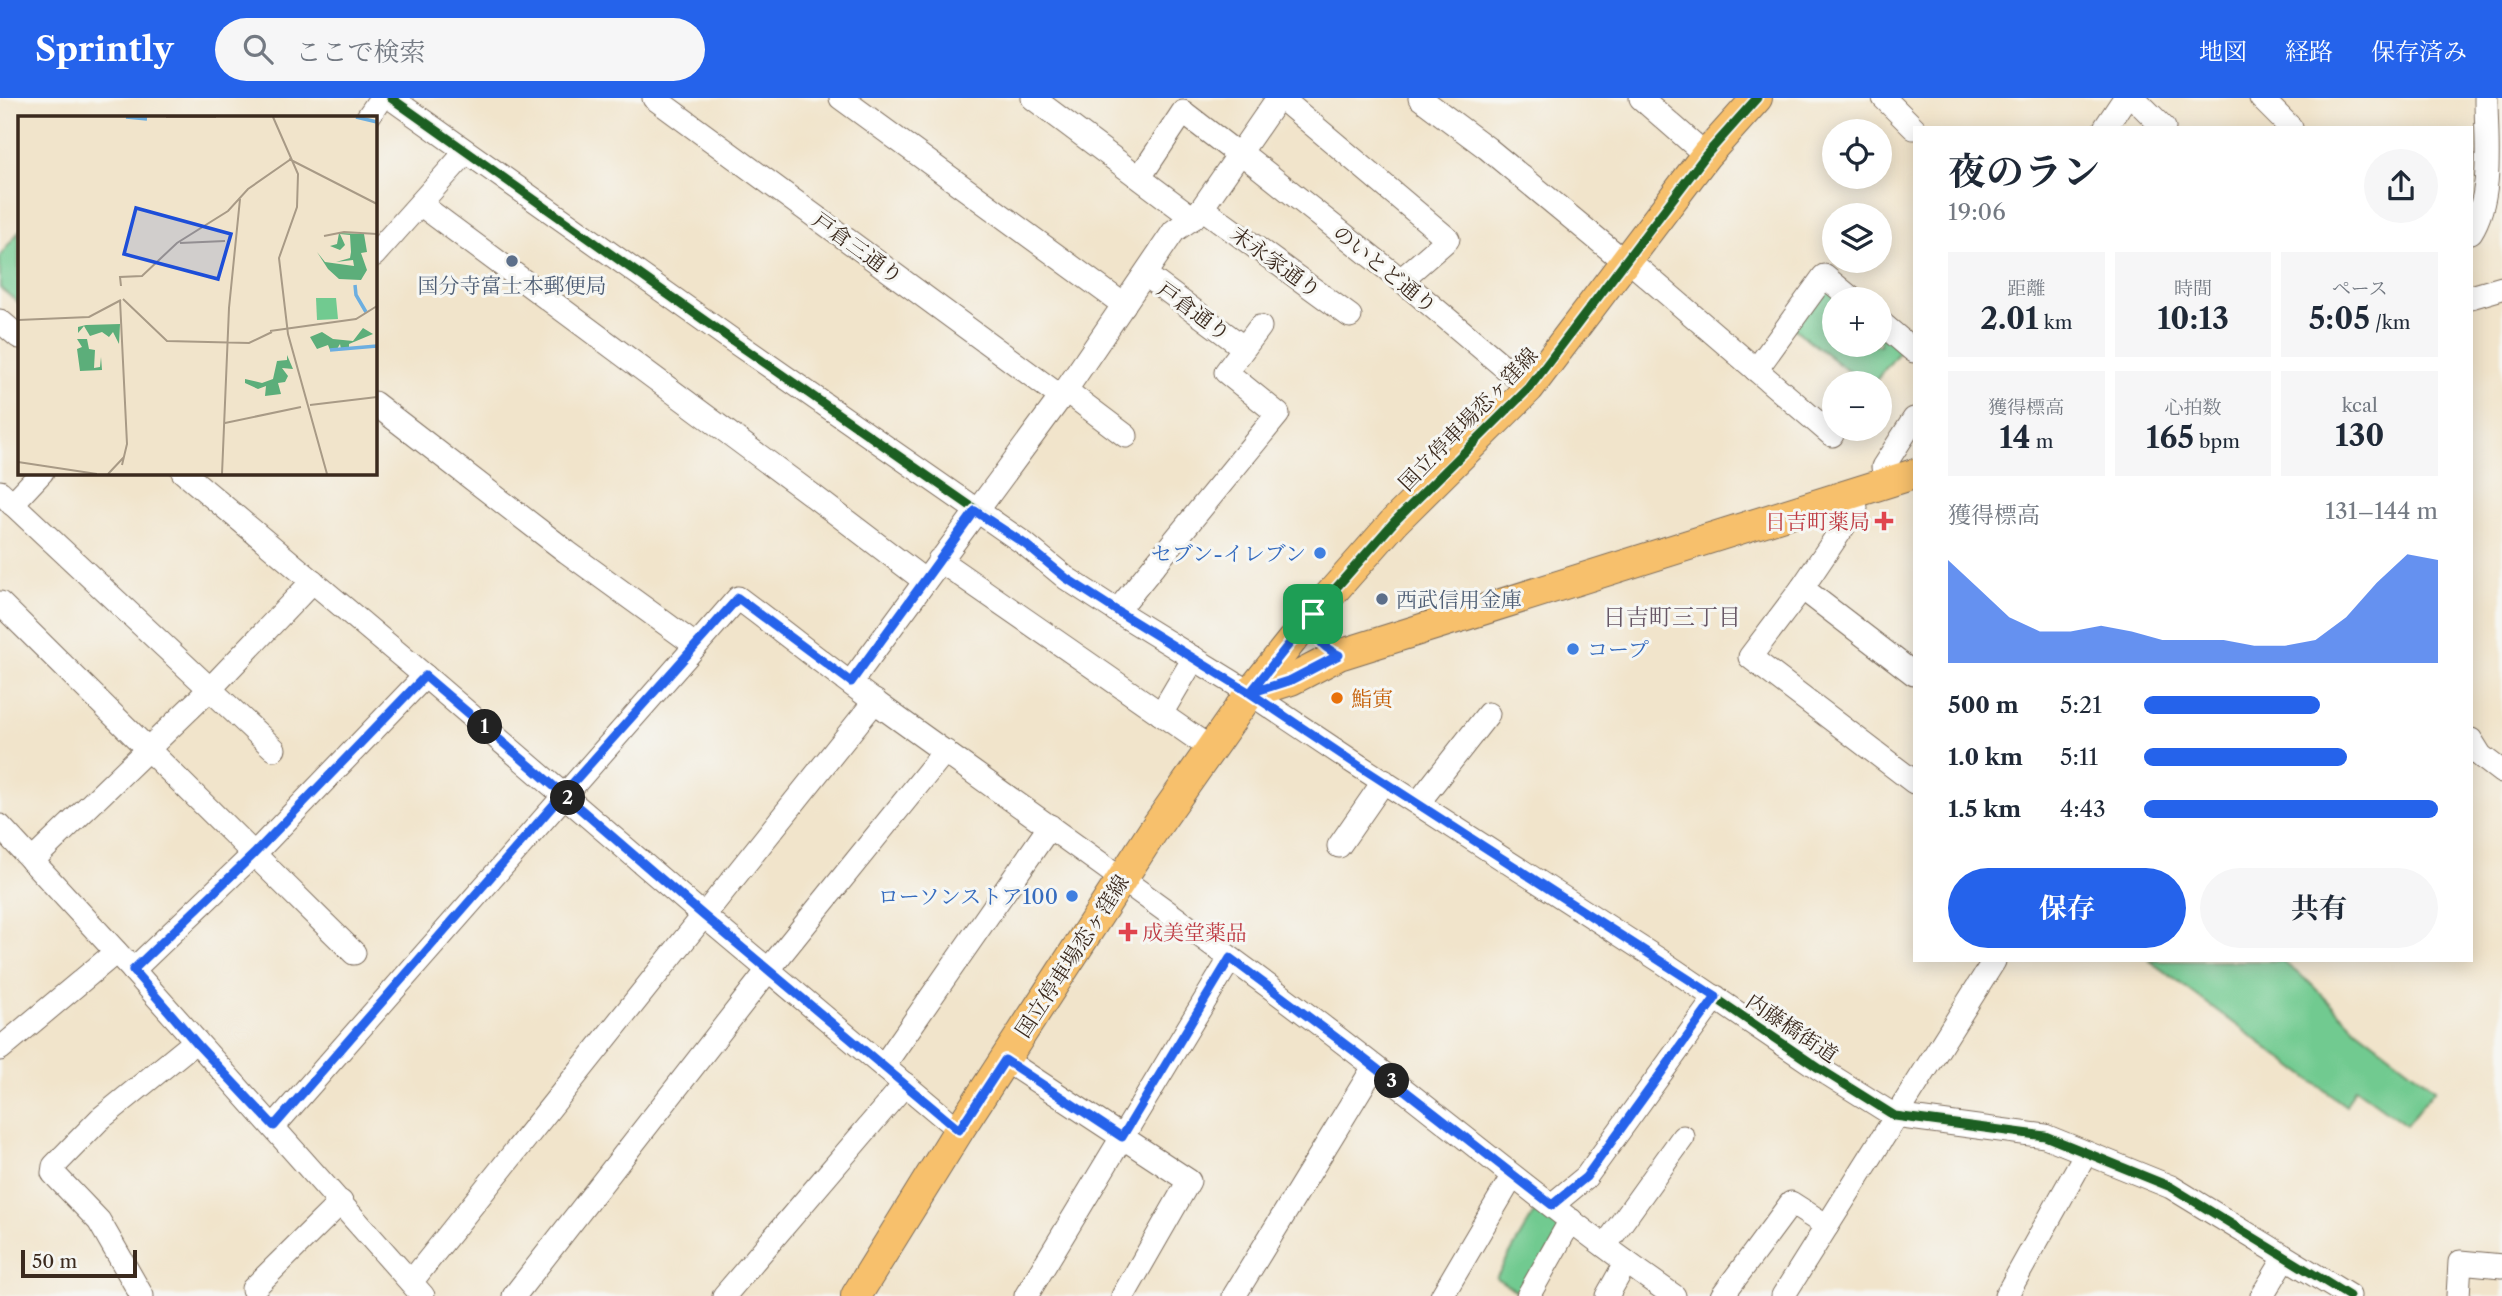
<!DOCTYPE html>
<html lang="ja">
<head>
<meta charset="utf-8">
<style>
  body { margin:0; font-family:"Libre Caslon Text","Noto Serif JP",serif; background:#f6f6f7; color:#1f2937; height:100vh; display:flex; flex-direction:column; font-size:26px; white-space:nowrap }
  * { box-sizing:border-box; margin:0 }
  p { font-size:23px; color:#747a83 }
  .icon { flex:none; width:38px; height:38px; fill:none; stroke:currentColor; stroke-width:2; stroke-linecap:round; stroke-linejoin:round }
  .map { position:relative; flex:1; overflow:hidden }
  .details { position:absolute; left:1913px; top:28px; width:560px; height:836px; display:flex; flex-direction:column; background:#fff; border-radius:0px; box-shadow:0 4px 18px #0003 }
  .details>* { flex:none }
  .tools { position:absolute; left:1822px; top:21px; display:grid; gap:14px }
  .tools a { display:grid; place-items:center; width:70px; height:70px; border-radius:50%; background:#fff; box-shadow:0 4px 18px #0003; font-size:35px }
  .scale { position:absolute; left:21px; bottom:18px; width:116px; box-sizing:border-box; padding-left:7px; border:4px solid #3b2a1e; border-top:0; font-size:19px; line-height:24px; white-space:nowrap; color:#3b2a1e; -webkit-text-stroke:5px #f6f6f2; paint-order:stroke }
  .pin { position:absolute; display:grid; place-items:center; width:60px; height:60px; color:#fff; margin:-30px; border-radius:14px; box-shadow:0 4px 10px #0006 }
  .km { position:absolute; width:35px; height:35px; margin:-18px; border-radius:50%; background:#222; color:#fff; font-size:19px; line-height:35px; text-align:center }
  .round { display:grid; place-items:center; flex:none; width:74px; height:74px; border-radius:37px; background:#f6f6f7 }
  .headline { display:flex; align-items:center; justify-content:space-between; height:119px; padding:0 35px }
  h1 { font-size:38px; font-weight:700; line-height:52px }
  .metrics { display:grid; grid-template-columns:repeat(3,1fr); gap:10px; height:119px; padding:7px 35px }
  .metrics div { display:grid; align-content:center; border-radius:0px; background:#f6f6f7; text-align:center }
  .metrics b { font-size:30px; font-weight:700 }
  .metrics small { font-size:19px; font-weight:400 }
  .metrics p { font-size:19px }
  .chart { height:196px; padding:14px 35px }
  .chart p { display:flex; justify-content:space-between }
  .chart svg { width:100%; height:126px; margin-top:7px; fill:#2563eb; opacity:.7 }
  .button { display:flex; gap:14px; margin-top:auto; padding:14px 35px }
  .button a { flex:1; height:80px; border-radius:42px; background:#2563eb; color:#fff; font-size:28px; font-weight:700; line-height:80px; text-align:center }
  .button a+a { background:#f6f6f7; color:#1f2937 }
  ul { padding:0 35px; list-style:none; font-size:23px }
  li { display:grid; grid-template-columns:112px 84px 1fr; align-items:center; height:52px }
  li i { height:18px; border-radius:9px; background:#2563eb }
  header { display:flex; align-items:center; gap:42px; box-sizing:border-box; height:98px; padding:0 35px; background:#2563eb; color:#fff }
  header strong { font-size:33px }
  nav { display:flex; gap:38px; margin-inline-start:auto; font-size:24px }
  .search { width:490px; height:63px; background:#f6f6f7; display:flex; align-items:center; gap:18px; box-sizing:border-box; padding:0 24px; border-radius:38px; color:#747a83; font-size:26px }
  .map>svg:first-child { display:block }
  .green { fill:#71ca90; stroke:#567a57; stroke-width:2 }
  .lines { fill:none; stroke-linecap:round; stroke-linejoin:round }
  .minor-casing { stroke:#7b6b5b; stroke-width:25 }
  .major-casing { stroke:#7b6b5b; stroke-width:32 }
  .minor { stroke:#fff; stroke-width:23 }
  .major { stroke:#f7c06c; stroke-width:30 }
  .cycleway-casing { stroke:#f6f6f2; stroke-width:13 }
  .cycleway { stroke:#1b5e20; stroke-width:9 }
  .route-casing { stroke:#fff; stroke-width:14 }
  .route { stroke:#2563eb; stroke-width:9 }
  .service-dot { fill:#5c6f8a; stroke:#f6f6f2; stroke-width:2.5 }
  .health-dot { fill:#e0444e; stroke:#f6f6f2; stroke-width:2.5 }
  .shop-dot { fill:#3f7fe0; stroke:#f6f6f2; stroke-width:2.5 }
  .food-dot { fill:#e8710a; stroke:#f6f6f2; stroke-width:2.5 }
  .labels { text-anchor:middle; dominant-baseline:central; stroke-width:6; stroke-linejoin:round; paint-order:stroke }
  .street-label { font-size:21px; fill:#3b2a1e; stroke:#f6f6f2 }
  .service-label { font-size:21px; fill:#4e5e75; stroke:#f6f6f2 }
  .health-label { font-size:21px; fill:#be3a42; stroke:#f6f6f2; text-anchor:end }
  .shop-label { font-size:21px; fill:#366cbe; stroke:#f6f6f2; text-anchor:end }
  .food-label { font-size:21px; fill:#c56008; stroke:#f6f6f2; text-anchor:start }
  .neighbourhood-label { font-size:23px; fill:#675766; stroke:#f6f6f2 }
  .inset-river { fill:none; stroke:#6caee0; stroke-width:3.5 }
  .inset-road { fill:none; stroke:#a89a86; stroke-width:2 }
  .view { fill:#1d4ed8; fill-opacity:0.15; stroke:#1d4ed8; stroke-width:3.5 }
  .inset-edge { fill:none; stroke:#3b2a1e; stroke-width:3.5 }
</style>
</head>
<body>
<header>
<strong>Sprintly</strong>
<div class="search"><svg class="icon" aria-label="search" viewBox="0 0 24 24"><circle cx="10" cy="10" r="6"/><path d="M15 15l6 6"/></svg>ここで検索</div>
<nav><a>地図</a><a>経路</a><a>保存済み</a></nav>
</header>
<div class="map">
<svg width="2502" height="1198" viewBox="0 0 2502 1198">
  <rect width="100%" height="100%" fill="#f6f6f2"/>
  <filter id="ink" filterUnits="userSpaceOnUse"><feTurbulence type="fractalNoise" baseFrequency=".0143" numOctaves="2"/><feDisplacementMap in="SourceGraphic" scale="14" xChannelSelector="R" yChannelSelector="G"/><feConvolveMatrix kernelMatrix="1 2 1 2 8 2 1 2 1" color-interpolation-filters="sRGB"/></filter>
  <filter id="wash" filterUnits="userSpaceOnUse"><feTurbulence type="fractalNoise" baseFrequency=".00686" numOctaves="4" result="noise"/><feDisplacementMap in="SourceGraphic" scale="28" xChannelSelector="R" yChannelSelector="G"/><feGaussianBlur stdDeviation="1.57" result="paint"/><feColorMatrix in="noise" values="0 0 0 0 0 0 0 0 0 0 0 0 0 0 0 0 0 1.4 0 .05"/><feComposite in="paint" operator="in"/></filter>
  <g filter="url(#wash)">
    <rect width="100%" height="100%" fill="#f1e4cb"/>
    <g class="green">
      <polygon points="19,133 19,205 0,190 0,158"/>
      <polygon points="1825,184 1846,201 1834,201 1834,247 1880,247 1880,229 1903,249 1874,285 1863,285 1791,228"/>
      <polygon points="2150,863 2282,863 2309,884 2353,928 2435,991 2406,1027 2355,990 2346,1008"/>
      <polygon points="1539,1106 1565,1126 1523,1197 1496,1180"/>
    </g>
  </g>
  <g filter="url(#ink)">
    <g class="lines">
      <g class="minor-casing">
        <g id="minor">
          <polyline points="391,0 732,242 1025,446 1066,480 1117,513 1250,595 1353,664 1661,863 1820,971 1895,1018 2045,1038 2171,1089 2349,1198"/>
          <polyline points="654,0 1061,299"/>
          <polyline points="841,0 1124,207"/>
          <polyline points="1033,0 1193,120"/>
          <polyline points="1281,0 1448,141 1401,182"/>
          <polyline points="1420,0 1487,50 1625,164"/>
          <polyline points="1641,0 1706,57"/>
          <polyline points="1884,0 1914,30"/>
          <polyline points="2134,0 2164,30"/>
          <polyline points="2261,0 2291,30"/>
          <polyline points="368,19 381,0"/>
          <polyline points="2105,30 2125,0"/>
          <polyline points="1140,79 1183,14 1231,51 1240,54 1401,182 1529,290"/>
          <polyline points="420,106 812,397 925,483"/>
          <polyline points="1202,110 1350,218"/>
          <path d="M 2471,134 C 2494,97 2486,42 2486,0"/>
          <polyline points="374,157 466,54"/>
          <polyline points="1627,161 1832,337"/>
          <polyline points="1146,177 1243,249"/>
          <polyline points="2471,199 2502,190"/>
          <polyline points="0,223 19,239"/>
          <polyline points="1880,224 1914,253"/>
          <polyline points="1756,272 1824,178 1852,201"/>
          <polyline points="1065,292 1126,338"/>
          <polyline points="374,305 567,454 695,547"/>
          <polyline points="183,374 425,578 703,817 959,1032"/>
          <polyline points="1886,385 1883,369 1914,321"/>
          <polyline points="0,394 274,651"/>
          <polyline points="1852,395 1856,410 1802,490 1750,559 1914,684"/>
          <polyline points="12,406 42,374"/>
          <polyline points="939,462 1210,650"/>
          <polyline points="1802,490 1914,576"/>
          <polyline points="0,505 354,855"/>
          <polyline points="1117,513 1278,316 1226,274 1260,229"/>
          <polyline points="851,584 1061,299 1174,133 1193,120 1202,110 1278,0"/>
          <polyline points="1161,616 1194,560"/>
          <polyline points="2471,642 2481,658 2502,674"/>
          <polyline points="1418,705 1488,616"/>
          <polyline points="0,728 133,872 423,1198"/>
          <polyline points="1339,748 1384,683"/>
          <polyline points="32,763 210,591 313,483"/>
          <polyline points="133,872 254,756 425,578"/>
          <polyline points="0,951 116,854"/>
          <polyline points="1005,962 1189,1083 1123,1198"/>
          <polyline points="884,967 1050,728"/>
          <path d="M 274,1028 L 738,500 C 785,535 831,572 878,606 C 1021,709 1165,810 1306,916 C 1430,1009 1547,1110 1674,1198"/>
          <polyline points="1552,1107 1586,1079 1716,899"/>
          <polyline points="1605,1148 1683,1039"/>
          <polyline points="411,1184 875,603"/>
          <polyline points="253,1191 341,1104"/>
          <polyline points="142,1198 99,1123 53,1075 54,1068 100,1021 196,943"/>
          <polyline points="514,1198 769,871 945,653"/>
          <polyline points="724,1198 905,986"/>
          <polyline points="1026,1198 1230,861"/>
          <polyline points="1234,1198 1374,969"/>
          <polyline points="1442,1198 1512,1079"/>
          <polyline points="1528,1198 1571,1122"/>
          <polyline points="1607,1198 1626,1164"/>
          <polyline points="1722,1198 1791,1105 1827,1128"/>
          <polyline points="1783,1198 1994,863"/>
          <polyline points="2006,1198 2086,1055"/>
          <polyline points="2262,1198 2285,1160"/>
          <polyline points="2458,1198 2460,1164 2502,1168"/>
        </g>
      </g>
      <g class="major-casing">
        <g id="major">
          <polyline points="1250,595 1291,582 1339,557 1914,376"/>
          <polyline points="856,1198 959,1032 1153,733 1250,595 1313,516 1395,423 1529,290 1706,57 1757,0"/>
        </g>
      </g>
      <use href="#minor" class="minor"/>
      <use href="#major" class="major"/>
      <g class="cycleway-casing">
        <g id="cycleway">
          <polyline points="391,0 732,242 1025,446 1066,480 1117,513 1250,595 1353,664 1661,863 1820,971 1895,1018 2045,1038 2171,1089 2349,1198"/>
          <polyline points="1250,595 1313,516 1395,423 1529,290 1706,57 1757,0"/>
        </g>
      </g>
      <use href="#cycleway" class="cycleway"/>
    </g>
  </g>
  <g class="lines" filter="url(#ink)">
    <g class="route-casing">
      <path id="route" d="M 1313,516 L 1250,595 L 1117,513 L 1066,480 L 1025,446 L 975,413 L 851,584 L 738,500 L 563,696 L 425,578 L 254,756 L 133,872 L 198,947 L 274,1028 L 563,696 L 703,817 L 959,1032 L 1005,962 L 1122,1039 L 1230,860 L 1358,956 L 1552,1107 L 1586,1079 L 1716,899 L 1353,664 L 1250,595 L 1291,582 L 1339,557 C 1321,549 1312,537 1313,516"/>
    </g>
    <use href="#route" class="route"/>
  </g>
  <g class="service-dot">
    <circle cx="512" cy="163" r="7"/>
    <circle cx="1382" cy="501" r="7"/>
  </g>
  <g class="health-dot">
    <path d="M1880.5 412.5h7v7h7v7h-7v7h-7v-7h-7v-7h7z"/>
    <path d="M1124.5 823.5h7v7h7v7h-7v7h-7v-7h-7v-7h7z"/>
  </g>
  <g class="shop-dot">
    <circle cx="1320" cy="455" r="7"/>
    <circle cx="1573" cy="551" r="7"/>
    <circle cx="1072" cy="798" r="7"/>
  </g>
  <circle class="food-dot" cx="1337" cy="600" r="7"/>
  <g class="labels">
    <g class="street-label">
      <text transform="translate(858 150) rotate(36)">戸倉三通り</text>
      <text transform="translate(1276 164) rotate(36)">末永家通り</text>
      <text transform="translate(1385 171) rotate(39)">のいとど通り</text>
      <text transform="translate(1194 213) rotate(36)">戸倉通り</text>
      <text transform="translate(1468 321) rotate(-46)">国立停車場恋ヶ窪線</text>
      <text transform="translate(1072 858) rotate(-57)">国立停車場恋ヶ窪線</text>
      <text transform="translate(1792 930) rotate(34)">内藤橋街道</text>
    </g>
    <g class="service-label">
      <text x="512" y="187">国分寺富士本郵便局</text>
      <text x="1396" y="501" text-anchor="start">西武信用金庫</text>
    </g>
    <g class="health-label">
      <text x="1870" y="423">日吉町薬局</text>
      <text x="1142" y="834" text-anchor="start">成美堂薬品</text>
    </g>
    <g class="shop-label">
      <text x="1306" y="455">セブン-イレブン</text>
      <text x="1587" y="551" text-anchor="start">コープ</text>
      <text x="1058" y="798">ローソンストア100</text>
    </g>
    <g class="food-label">
      <text x="1351" y="600">鮨寅</text>
    </g>
    <g class="neighbourhood-label">
      <text x="1672" y="519">日吉町三丁目</text>
    </g>
  </g>
  <g transform="translate(18 18)">
    <rect width="359" height="359" fill="#f1e4cb"/>
    <path d="M 298,182 L 318,182 L 320,203 L 299,204 Z" fill="#71ca90"/>
    <path d="M 321,117 L 346,118 L 349,136 L 343,137 L 349,154 L 343,164 L 321,163 L 310,153 L 299,136 L 307,146 L 336,150 L 335,144 L 318,146 L 332,142 L 333,136 L 332,119 L 322,118 L 327,129 L 322,134 L 312,130 L 319,128 ZM 102,208 L 101,228 L 95,216 L 91,221 L 84,216 L 72,220 L 66,210 L 60,217 L 60,211 L 68,209 ZM 345,212 L 355,218 L 331,228 L 331,234 L 323,233 L 322,228 L 319,233 L 312,234 L 310,229 L 299,233 L 292,221 L 304,216 L 315,223 L 335,225 ZM 59,223 L 69,223 L 71,233 L 77,234 L 76,252 L 82,251 L 83,241 L 84,254 L 62,255 L 59,233 L 64,231 ZM 269,239 L 275,253 L 264,252 L 270,260 L 267,266 L 260,267 L 263,278 L 247,280 L 248,270 L 240,273 L 227,267 L 227,263 L 244,267 L 255,263 L 259,245 L 269,244 Z" fill="#5cae7a"/>
    <path class="inset-river" d="M 108,1 L 129,3M 338,1 L 359,6M 337,169 L 338,179 L 348,196M 312,234 L 359,230"/>
    <path class="inset-road" d="M 148,1 L 198,1M 255,1 L 280,58 L 279,91 L 261,142 L 270,218 L 309,358M 271,43 L 359,88M 306,120 L 326,116 L 359,118M 162,127 L 207,125M 103,170 L 102,161 L 124,160 L 159,127 L 210,95 L 230,73 L 273,43M 105,183 L 149,225 L 231,227 L 254,216M 102,184 L 109,328 L 104,349M 0,204 L 71,201 L 103,184M 252,215 L 338,203 L 359,190M 292,289 L 359,281M 207,307 L 283,291M 0,346 L 79,358M 90,358 L 106,341M 204,358 L 211,192 L 222,83"/>
    <path class="view" d="M 118,92 L 213,118 L 200,163 L 106,138 Z"/>
    <rect width="359" height="359" class="inset-edge"/>
  </g>
</svg>
<div class="tools">
<a><svg class="icon" aria-label="locate" viewBox="0 0 24 24"><circle cx="12" cy="12" r="6"/><path d="M12 2v4M12 18v4M2 12h4M18 12h4"/></svg></a>
<a><svg class="icon" aria-label="layers" viewBox="0 0 24 24"><path d="M12 4l9 5-9 5-9-5zM3 14l9 5 9-5"/></svg></a>
<a>+</a>
<a>−</a>
</div>
<div class="scale">50 m</div>
<div class="pin" style="left:1313px;top:516px;background:#1e9e55"><svg class="icon" aria-label="arrive" viewBox="0 0 24 24"><path d="M6 21V4h12l-3 4 3 4H6"/></svg></div>
<b class="km" style="left:485px;top:629px">1</b>
<b class="km" style="left:568px;top:700px">2</b>
<b class="km" style="left:1392px;top:983px">3</b>
<section class="details">
<div class="headline"><div><h1>夜のラン</h1><p>19:06</p></div><a class="round"><svg class="icon" aria-label="share" viewBox="0 0 24 24"><path d="M12 15V3M7 8l5-5 5 5M5 13v7h14v-7"/></svg></a></div>
<div class="metrics">
<div><p>距離</p><b>2.01<small> km</small></b></div>
<div><p>時間</p><b>10:13</b></div>
<div><p>ペース</p><b>5:05<small> /km</small></b></div>
</div>
<div class="metrics">
<div><p>獲得標高</p><b>14<small> m</small></b></div>
<div><p>心拍数</p><b>165<small> bpm</small></b></div>
<div><p>kcal</p><b>130</b></div>
</div>
<div class="chart"><p><span>獲得標高</span>131–144 m</p>
<svg viewBox="0 0 160 44" preserveAspectRatio="none"><path d="M0 44V8L10 18L20 28L30 33L40 33L50 31L60 33L70 36L80 36L90 36L100 38L110 38L120 36L130 28L140 16L150 6L160 8V44z"/></svg>
</div>
<ul>
<li><b>500 m</b>5:21<i style="width:60%"></i></li>
<li><b>1.0 km</b>5:11<i style="width:69%"></i></li>
<li><b>1.5 km</b>4:43<i style="width:100%"></i></li>
</ul>
<div class="button"><a>保存</a><a>共有</a></div>
</section>
</div>
</body>
</html>
